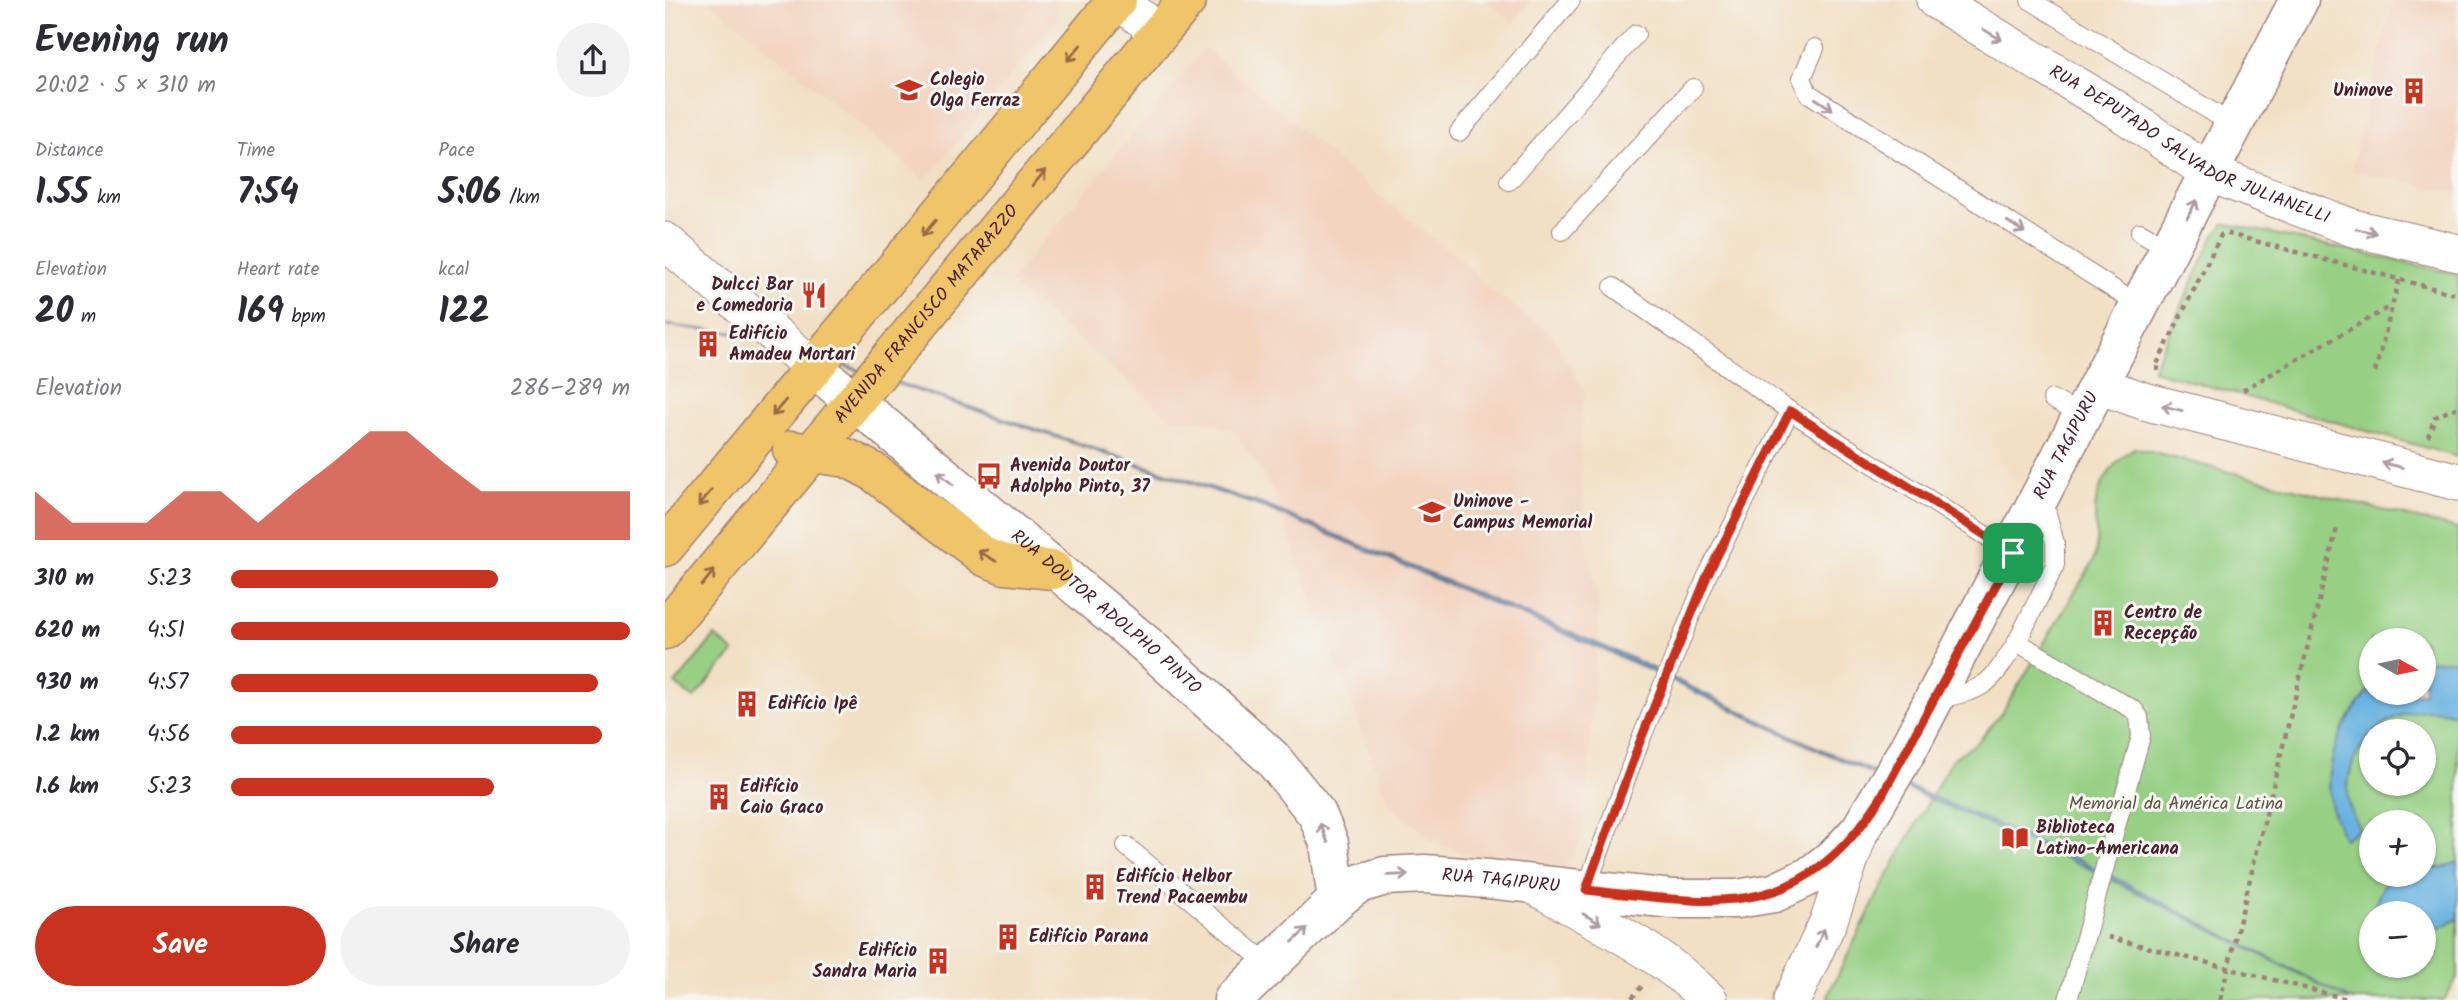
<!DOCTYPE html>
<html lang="en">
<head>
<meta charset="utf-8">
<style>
  body { margin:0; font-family:Kalam,sans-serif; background:#f2f2f3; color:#2b2b33; height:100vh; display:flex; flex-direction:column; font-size:26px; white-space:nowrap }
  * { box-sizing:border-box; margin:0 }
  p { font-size:23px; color:#7c7c81 }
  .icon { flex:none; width:38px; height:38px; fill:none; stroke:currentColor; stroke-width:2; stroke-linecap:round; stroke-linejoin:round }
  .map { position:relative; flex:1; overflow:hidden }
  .panel { display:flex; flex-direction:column; background:#fff; width:665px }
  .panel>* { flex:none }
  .needle { width:46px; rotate:99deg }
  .tools { position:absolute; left:1694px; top:628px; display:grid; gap:14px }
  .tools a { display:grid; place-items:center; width:77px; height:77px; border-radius:50%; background:#fff; box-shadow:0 2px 5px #0004; font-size:35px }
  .pin { position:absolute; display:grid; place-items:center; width:60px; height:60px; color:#fff; margin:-30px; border-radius:14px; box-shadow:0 4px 10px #0006 }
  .round { display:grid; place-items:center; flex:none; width:74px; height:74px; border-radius:37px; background:#f2f2f3 }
  .head { display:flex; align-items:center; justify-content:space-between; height:119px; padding:0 35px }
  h1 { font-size:38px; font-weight:800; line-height:52px }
  .stats { display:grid; grid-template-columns:repeat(3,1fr); gap:10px; height:119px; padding:7px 35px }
  .stats div { display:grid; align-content:center }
  .stats b { font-size:35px; font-weight:800 }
  .stats small { font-size:19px; font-weight:400 }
  .stats p { font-size:19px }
  .chart { height:196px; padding:14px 35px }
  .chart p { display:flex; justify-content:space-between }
  .chart svg { width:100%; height:126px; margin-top:7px; fill:#c8321e; opacity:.7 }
  .button { display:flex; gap:14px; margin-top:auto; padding:14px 35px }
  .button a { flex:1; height:80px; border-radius:42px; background:#c8321e; color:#fff; font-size:28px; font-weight:800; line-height:80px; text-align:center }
  .button a+a { background:#f2f2f3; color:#2b2b33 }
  ul { padding:0 35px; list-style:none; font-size:23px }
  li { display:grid; grid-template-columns:112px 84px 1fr; align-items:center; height:52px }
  li i { height:18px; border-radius:9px; background:#c8321e }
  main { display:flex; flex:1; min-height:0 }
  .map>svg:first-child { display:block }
  .built { fill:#f3d4bf }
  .green { fill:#97d084; stroke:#707858; stroke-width:2; fill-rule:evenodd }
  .water { fill:#68b2e0; stroke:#596886; stroke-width:2 }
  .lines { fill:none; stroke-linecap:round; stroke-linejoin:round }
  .service-casing { stroke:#9e8078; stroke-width:20 }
  .minor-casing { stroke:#9e8078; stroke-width:39 }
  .tertiary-casing { stroke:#9e8078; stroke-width:41 }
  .primary-casing { stroke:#9e8078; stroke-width:41 }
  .path { stroke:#9e8078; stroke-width:4.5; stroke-dasharray:5 5; stroke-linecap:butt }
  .service { stroke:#fff; stroke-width:18 }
  .minor { stroke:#fff; stroke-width:37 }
  .tertiary { stroke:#fff; stroke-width:38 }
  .primary { stroke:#f0c469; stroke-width:38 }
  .oneway { stroke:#ae9aa0 }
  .oneway2 { stroke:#956947 }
  .route-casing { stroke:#fff; stroke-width:14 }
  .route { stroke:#c8321e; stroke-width:9 }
  .labels { text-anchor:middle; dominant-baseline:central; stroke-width:6; stroke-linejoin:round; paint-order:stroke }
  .poi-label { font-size:18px; font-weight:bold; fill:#4a1f2b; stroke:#f6f6f2; text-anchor:start }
  .street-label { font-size:18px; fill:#4a1f2b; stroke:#f6f6f2 }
  .park-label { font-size:18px; fill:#615446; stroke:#f6f6f2 }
</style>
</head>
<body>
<main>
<section class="panel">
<div class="head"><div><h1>Evening run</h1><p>20:02 · 5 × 310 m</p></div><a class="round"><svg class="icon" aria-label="share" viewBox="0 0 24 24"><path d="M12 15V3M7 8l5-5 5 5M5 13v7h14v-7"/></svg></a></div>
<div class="stats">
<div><p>Distance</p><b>1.55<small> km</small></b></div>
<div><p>Time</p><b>7:54</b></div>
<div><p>Pace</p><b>5:06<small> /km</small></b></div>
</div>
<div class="stats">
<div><p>Elevation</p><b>20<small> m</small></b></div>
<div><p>Heart rate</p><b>169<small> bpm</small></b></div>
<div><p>kcal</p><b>122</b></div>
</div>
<div class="chart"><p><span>Elevation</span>286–289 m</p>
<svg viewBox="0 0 160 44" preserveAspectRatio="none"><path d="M0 44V27L10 38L20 38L30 38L40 27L50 27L60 38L70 27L80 17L90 6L100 6L110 17L120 27L130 27L140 27L150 27L160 27V44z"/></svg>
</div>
<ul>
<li><b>310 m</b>5:23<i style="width:67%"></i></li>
<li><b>620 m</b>4:51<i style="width:100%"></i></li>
<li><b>930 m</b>4:57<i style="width:92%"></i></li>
<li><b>1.2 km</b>4:56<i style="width:93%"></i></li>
<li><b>1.6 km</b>5:23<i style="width:66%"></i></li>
</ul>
<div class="button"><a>Save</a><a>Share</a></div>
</section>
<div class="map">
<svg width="1793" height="1000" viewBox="0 0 1793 1000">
  <rect width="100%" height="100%" fill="#f6f6f2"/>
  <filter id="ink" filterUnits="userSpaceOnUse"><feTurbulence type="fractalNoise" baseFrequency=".0143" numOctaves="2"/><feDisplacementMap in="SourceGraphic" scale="14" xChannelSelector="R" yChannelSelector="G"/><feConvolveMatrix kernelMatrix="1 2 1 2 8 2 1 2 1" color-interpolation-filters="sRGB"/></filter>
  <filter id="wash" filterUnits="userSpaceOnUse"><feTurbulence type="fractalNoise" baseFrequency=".00686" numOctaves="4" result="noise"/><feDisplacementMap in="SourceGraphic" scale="28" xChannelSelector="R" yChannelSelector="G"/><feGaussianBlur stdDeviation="1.57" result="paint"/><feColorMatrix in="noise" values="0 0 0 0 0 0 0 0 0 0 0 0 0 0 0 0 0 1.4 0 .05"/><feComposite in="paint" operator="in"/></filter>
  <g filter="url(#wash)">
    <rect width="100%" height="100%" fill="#f2e0c5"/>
    <g class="built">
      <polygon points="44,0 391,0 393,18 261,180"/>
      <polygon points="821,0 867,0 848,22"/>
      <polygon points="1728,0 1793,0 1793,193 1686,171"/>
      <polygon points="540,48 726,206 796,260 824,289 885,332 919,391 915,442 920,536 935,611 918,836 898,874 823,862 768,841 724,805 606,487 569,431 535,421 505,418 344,282"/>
    </g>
    <g class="green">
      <polygon points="1559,223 1793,274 1793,457 1487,370 1547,240"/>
      <path d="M 1469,448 L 1793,529 L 1793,977 L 1779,1000 L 1163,1000 L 1164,993 L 1216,888 L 1287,759 L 1313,742 L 1338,711 L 1428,562 C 1435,544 1430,532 1430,513 C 1430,487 1448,462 1469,448 ZM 1706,640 L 1759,640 L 1759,693 L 1706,693 ZM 1706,732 L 1759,732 L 1759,784 L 1706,784 ZM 1706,822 L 1759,822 L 1759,875 L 1706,875 ZM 1706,914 L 1759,914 L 1759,966 L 1706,966 Z"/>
      <polygon points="50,636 69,652 29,698 10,684"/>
    </g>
    <g class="water">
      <polygon points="0,325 90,335 602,506 962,656 1149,746 1419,862 1686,1000 1419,866 1148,748 960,659 603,509 90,336"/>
      <path d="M 1793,660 L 1793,715 C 1735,694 1674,742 1684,804 C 1686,812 1691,821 1694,829 L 1679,839 C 1675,829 1669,819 1667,809 C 1657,764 1677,720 1706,688 L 1706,693 L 1759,693 L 1759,661 Z"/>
      <polygon points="1793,862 1793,919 1771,930 1759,932 1759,914 1706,914 1706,923 1701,921 1724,875 1759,875 1759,868 1776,868"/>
    </g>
  </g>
  <g filter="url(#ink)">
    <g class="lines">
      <g class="service-casing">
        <g id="service">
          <polyline points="1365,0 1570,126"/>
          <polyline points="1150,48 1137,78 1143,93 1475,306"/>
          <polyline points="794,132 906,0"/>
          <polyline points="844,181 971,34"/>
          <polyline points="897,231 1028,88"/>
          <polyline points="1475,232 1505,249"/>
          <polyline points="948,287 1125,411 1348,553"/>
          <polyline points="1387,399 1418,416"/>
          <polyline points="1352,642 1390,565 1390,543 1378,499"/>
          <path d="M 1271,699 C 1322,690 1324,685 1352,642 L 1469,710 L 1474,717 L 1476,736 L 1403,1000"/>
          <polyline points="461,846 604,965"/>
          <polyline points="921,889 974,744 1042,576 1125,411"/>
        </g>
      </g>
      <g class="minor-casing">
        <g id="minor">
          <polyline points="453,0 495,33"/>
          <path id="s1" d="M 1270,0 L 1454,111 L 1546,174 L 1688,228 L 1793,253"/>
          <polyline points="0,241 148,367"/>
          <polyline points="1433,385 1479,401 1793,482"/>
          <path d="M 868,885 C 928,920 995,950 1044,1000"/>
          <polyline points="1127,1000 1164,920 1195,830"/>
        </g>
      </g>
      <g class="tertiary-casing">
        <g id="tertiary">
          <path id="s2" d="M 148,367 L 483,646 L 607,758 L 652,814 L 664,843 L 672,900"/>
          <path id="s3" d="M 568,1000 L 672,900 L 693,884 L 720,876 L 760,874 L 823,879 L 1007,899 L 1072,899 L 1109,893 L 1145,876 L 1172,855 L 1195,830 L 1243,749 L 1634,0"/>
        </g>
      </g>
      <g class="primary-casing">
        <g id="primary">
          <polyline points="127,450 182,458 207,471 320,557 340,565 388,570"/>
          <polyline points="0,547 452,0"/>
          <path id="s4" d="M 0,630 L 522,0"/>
        </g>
      </g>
      <g class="path">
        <polyline points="1495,369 1490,368 1556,235 1560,233 1793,295"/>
        <polyline points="1710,372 1734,280"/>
        <polyline points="1578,390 1726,306"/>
        <polyline points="1763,437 1770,417 1793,407"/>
        <polyline points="1443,937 1686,1000"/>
        <polyline points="967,998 977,986"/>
        <polyline points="1555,1000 1672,528"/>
      </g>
      <use href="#service" class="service"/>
      <use href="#minor" class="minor"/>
      <use href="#tertiary" class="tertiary"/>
      <use href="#primary" class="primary"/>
    </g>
    <defs><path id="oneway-shaft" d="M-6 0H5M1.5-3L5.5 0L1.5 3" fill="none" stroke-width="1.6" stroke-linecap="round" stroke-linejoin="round" transform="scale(1.75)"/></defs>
    <g class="oneway">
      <use href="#oneway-shaft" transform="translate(1328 35) rotate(31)"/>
      <use href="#oneway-shaft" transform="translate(1159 104) rotate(33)"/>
      <use href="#oneway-shaft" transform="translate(1527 209) rotate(-62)"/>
      <use href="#oneway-shaft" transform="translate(1351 227) rotate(33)"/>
      <use href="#oneway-shaft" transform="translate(1701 231) rotate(13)"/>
      <use href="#oneway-shaft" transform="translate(1507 408) rotate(-166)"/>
      <use href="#oneway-shaft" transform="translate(1727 465) rotate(-166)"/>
      <use href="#oneway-shaft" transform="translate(280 478) rotate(-140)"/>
      <use href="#oneway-shaft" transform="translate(659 833) rotate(-112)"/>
      <use href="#oneway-shaft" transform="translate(733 875) rotate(-2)"/>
      <use href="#oneway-shaft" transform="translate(927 919) rotate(30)"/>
      <use href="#oneway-shaft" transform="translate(635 935) rotate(-44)"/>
      <use href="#oneway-shaft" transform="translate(1155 938) rotate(-66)"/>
    </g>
    <g class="oneway2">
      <use href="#oneway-shaft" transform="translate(409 53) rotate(130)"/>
      <use href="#oneway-shaft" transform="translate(374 178) rotate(-50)"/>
      <use href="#oneway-shaft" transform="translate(264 228) rotate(130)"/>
      <use href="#oneway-shaft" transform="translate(114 408) rotate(130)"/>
      <use href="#oneway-shaft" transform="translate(40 498) rotate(129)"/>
      <use href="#oneway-shaft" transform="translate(322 556) rotate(-150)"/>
      <use href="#oneway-shaft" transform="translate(43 578) rotate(-51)"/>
    </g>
  </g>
  <g class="lines" filter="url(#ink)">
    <g class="route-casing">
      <path id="route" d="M 1125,411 L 1348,553 L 1215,799 C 1134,924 1052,904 921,890 L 974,744 L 1042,576 Z"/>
    </g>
    <use href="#route" class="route"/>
  </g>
  <defs>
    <g id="school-bare" transform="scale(2.1)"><path d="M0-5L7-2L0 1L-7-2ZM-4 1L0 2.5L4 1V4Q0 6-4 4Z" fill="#c8321e" stroke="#f6f6f2" stroke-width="2.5" paint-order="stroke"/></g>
    <g id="building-bare" transform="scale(2.1)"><path d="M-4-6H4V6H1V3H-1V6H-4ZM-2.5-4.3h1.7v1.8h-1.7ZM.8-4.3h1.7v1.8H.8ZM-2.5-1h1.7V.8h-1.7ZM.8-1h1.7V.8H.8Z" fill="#c8321e" stroke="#f6f6f2" stroke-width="2.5" paint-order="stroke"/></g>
    <g id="restaurant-bare" transform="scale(2.1)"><path d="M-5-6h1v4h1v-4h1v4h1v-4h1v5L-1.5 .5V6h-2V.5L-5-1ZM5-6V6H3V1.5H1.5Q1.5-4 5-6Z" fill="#c8321e" stroke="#f6f6f2" stroke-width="2.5" paint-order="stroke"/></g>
    <g id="bus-bare" transform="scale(2.1)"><path d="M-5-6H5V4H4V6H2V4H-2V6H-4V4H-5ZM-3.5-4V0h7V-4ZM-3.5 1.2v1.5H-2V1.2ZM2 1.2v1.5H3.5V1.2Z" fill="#c8321e" stroke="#f6f6f2" stroke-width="2.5" paint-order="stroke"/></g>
    <g id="university-bare" transform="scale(2.1)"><path d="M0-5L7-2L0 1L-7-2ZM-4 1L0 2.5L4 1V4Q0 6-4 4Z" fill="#c8321e" stroke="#f6f6f2" stroke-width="2.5" paint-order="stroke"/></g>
    <g id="library-bare" transform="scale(2.1)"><path d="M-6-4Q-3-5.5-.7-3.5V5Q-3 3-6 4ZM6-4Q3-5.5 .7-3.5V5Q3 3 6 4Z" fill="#c8321e" stroke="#f6f6f2" stroke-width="2.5" paint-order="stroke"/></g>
  </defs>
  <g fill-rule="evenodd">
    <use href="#school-bare" x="244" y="90"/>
    <use href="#building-bare" x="1749" y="91"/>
    <use href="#restaurant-bare" x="149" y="295"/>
    <use href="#building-bare" x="43" y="344"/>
    <use href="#bus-bare" x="324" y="476"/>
    <use href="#university-bare" x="767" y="512"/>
    <use href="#building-bare" x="1438" y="623"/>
    <use href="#building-bare" x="82" y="704"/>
    <use href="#building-bare" x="54" y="797"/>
    <use href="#library-bare" x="1350" y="838"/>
    <use href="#building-bare" x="430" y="887"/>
    <use href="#building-bare" x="343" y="937"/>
    <use href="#building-bare" x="273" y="961"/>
  </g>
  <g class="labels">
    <g class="poi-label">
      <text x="265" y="80">Colegio<tspan x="265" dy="21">Olga Ferraz</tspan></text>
      <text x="1728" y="91" text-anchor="end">Uninove</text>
      <text x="128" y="285" text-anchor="end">Dulcci Bar<tspan x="128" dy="21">e Comedoria</tspan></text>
      <text x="64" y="334">Edifício<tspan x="64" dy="21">Amadeu Mortari</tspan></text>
      <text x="345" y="466">Avenida Doutor<tspan x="345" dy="21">Adolpho Pinto, 37</tspan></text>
      <text x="788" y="502">Uninove -<tspan x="788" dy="21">Campus Memorial</tspan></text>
      <text x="1459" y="613">Centro de<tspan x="1459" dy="21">Recepção</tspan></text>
      <text x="103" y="704">Edifício Ipê</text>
      <text x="75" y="787">Edifício<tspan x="75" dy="21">Caio Graco</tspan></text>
      <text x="1371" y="828">Biblioteca<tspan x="1371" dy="21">Latino-Americana</tspan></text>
      <text x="451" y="877">Edifício Helbor<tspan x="451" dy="21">Trend Pacaembu</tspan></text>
      <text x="364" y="937">Edifício Parana</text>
      <text x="252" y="951" text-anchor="end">Edifício<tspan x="252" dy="21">Sandra Maria</tspan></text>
    </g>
    <g class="street-label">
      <text stroke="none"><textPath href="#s1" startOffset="294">RUA DEPUTADO SALVADOR JULIANELLI</textPath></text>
      <text stroke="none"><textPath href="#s4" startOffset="410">AVENIDA FRANCISCO MATARAZZO</textPath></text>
      <text stroke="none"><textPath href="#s3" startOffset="1134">RUA TAGIPURU</textPath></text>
      <text stroke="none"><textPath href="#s2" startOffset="382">RUA DOUTOR ADOLPHO PINTO</textPath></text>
      <text stroke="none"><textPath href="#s3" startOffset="315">RUA TAGIPURU</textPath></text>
    </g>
    <g class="park-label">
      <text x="1511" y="804">Memorial da América Latina</text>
    </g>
  </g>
</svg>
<div class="tools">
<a><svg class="needle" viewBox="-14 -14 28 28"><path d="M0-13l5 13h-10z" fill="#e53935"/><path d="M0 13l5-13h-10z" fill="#7c7c81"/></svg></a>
<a><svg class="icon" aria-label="locate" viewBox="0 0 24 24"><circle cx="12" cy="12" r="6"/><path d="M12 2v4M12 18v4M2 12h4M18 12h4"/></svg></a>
<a>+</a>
<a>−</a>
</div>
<div class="pin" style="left:1348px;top:553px;background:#1e9e55"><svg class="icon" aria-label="arrive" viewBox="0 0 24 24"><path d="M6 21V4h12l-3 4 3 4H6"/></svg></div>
</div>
</main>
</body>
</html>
